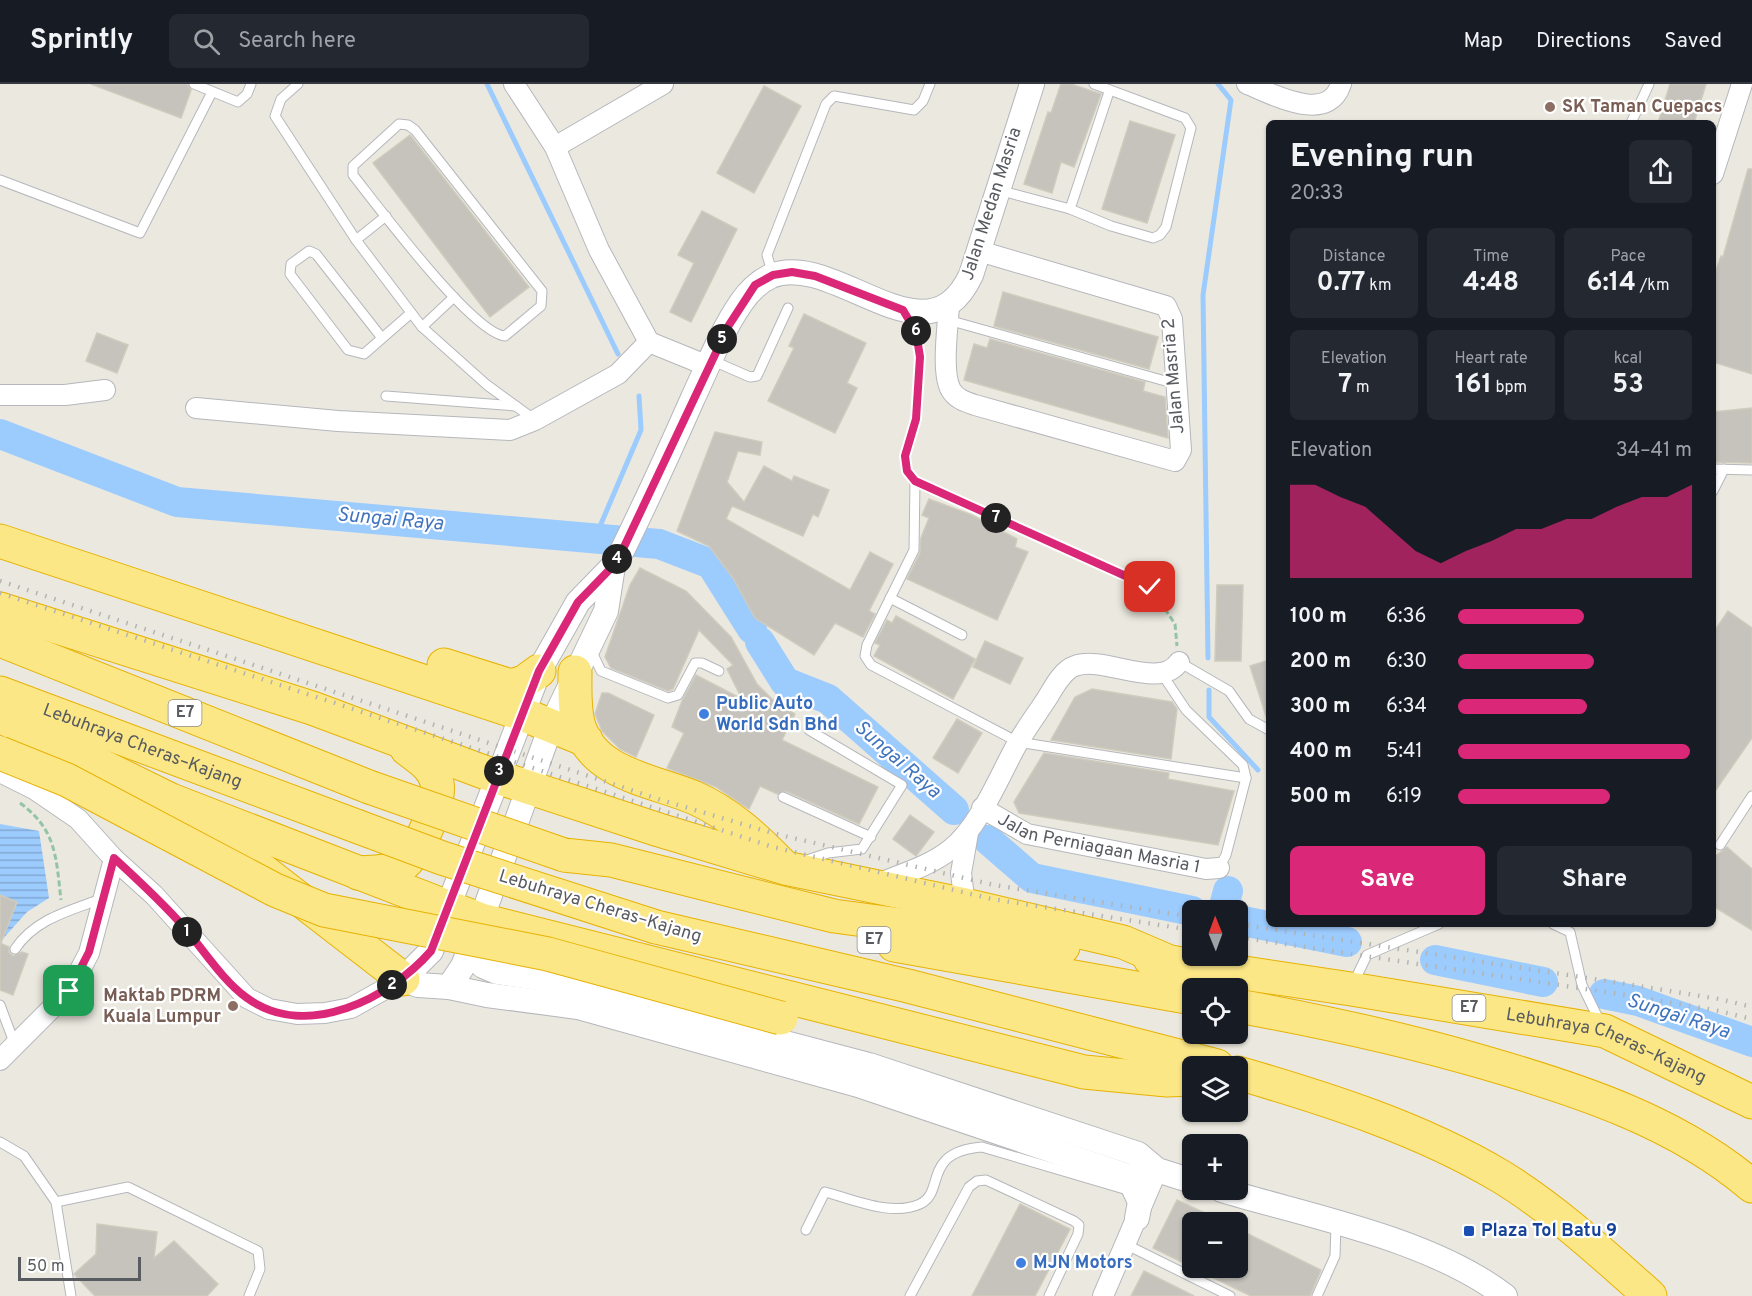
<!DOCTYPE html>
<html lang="en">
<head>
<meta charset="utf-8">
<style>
  body { margin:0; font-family:Overpass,sans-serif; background:#242831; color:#f1f3f6; height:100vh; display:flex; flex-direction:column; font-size:22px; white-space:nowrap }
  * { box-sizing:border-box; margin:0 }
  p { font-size:20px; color:#9ea1a6 }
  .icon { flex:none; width:33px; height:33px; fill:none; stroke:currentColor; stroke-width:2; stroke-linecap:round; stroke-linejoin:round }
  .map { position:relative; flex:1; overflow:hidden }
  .drawer { position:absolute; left:1266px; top:36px; width:450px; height:807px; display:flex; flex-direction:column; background:#171b24; border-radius:9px; box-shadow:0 2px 4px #0004 }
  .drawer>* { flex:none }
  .needle { width:39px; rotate:359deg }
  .tools { position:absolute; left:1182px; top:816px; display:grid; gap:12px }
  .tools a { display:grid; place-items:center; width:66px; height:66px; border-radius:9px; background:#171b24; box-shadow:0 2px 4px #0004; font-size:30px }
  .scale { position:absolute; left:18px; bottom:15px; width:123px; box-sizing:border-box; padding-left:6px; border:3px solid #585b60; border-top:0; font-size:16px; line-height:21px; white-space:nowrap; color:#585b60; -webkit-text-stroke:4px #fff; paint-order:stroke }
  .pin { position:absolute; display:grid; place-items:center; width:51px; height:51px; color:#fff; margin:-26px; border-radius:12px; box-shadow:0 3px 9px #0006 }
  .km { position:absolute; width:30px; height:30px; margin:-15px; border-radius:50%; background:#222; color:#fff; font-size:16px; line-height:30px; text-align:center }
  .round { display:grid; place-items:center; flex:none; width:63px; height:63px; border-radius:9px; background:#242831 }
  .summary { display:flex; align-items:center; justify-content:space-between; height:102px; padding:0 24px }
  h1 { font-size:33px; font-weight:700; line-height:45px }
  .stats { display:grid; grid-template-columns:repeat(3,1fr); gap:9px; height:102px; padding:6px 24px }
  .stats div { display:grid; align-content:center; border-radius:9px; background:#242831; text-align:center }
  .stats b { font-size:26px; font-weight:700 }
  .stats small { font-size:16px; font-weight:400 }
  .stats p { font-size:16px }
  .chart { height:168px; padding:12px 24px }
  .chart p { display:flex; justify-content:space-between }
  .chart svg { width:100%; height:108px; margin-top:6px; fill:#db2777; opacity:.7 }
  .action { display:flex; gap:12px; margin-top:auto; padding:12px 24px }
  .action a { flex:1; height:69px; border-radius:9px; background:#db2777; color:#fff; font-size:24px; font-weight:700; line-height:69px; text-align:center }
  .action a+a { background:#242831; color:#f1f3f6 }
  ul { padding:0 24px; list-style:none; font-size:20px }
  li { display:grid; grid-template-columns:96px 72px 1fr; align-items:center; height:45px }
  li i { height:15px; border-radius:8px; background:#db2777 }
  header { display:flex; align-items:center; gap:36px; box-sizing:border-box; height:84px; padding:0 30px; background:#171b24; border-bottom:2px solid #363941 }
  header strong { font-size:28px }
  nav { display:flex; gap:33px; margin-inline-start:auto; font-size:21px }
  .search { width:420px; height:54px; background:#242831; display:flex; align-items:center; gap:15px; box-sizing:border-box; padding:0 21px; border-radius:9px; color:#9ea1a6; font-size:22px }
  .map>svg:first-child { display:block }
  .water { fill:url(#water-rules) }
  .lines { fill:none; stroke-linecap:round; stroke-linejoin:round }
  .stream { stroke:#9ccbfe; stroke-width:5 }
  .river { stroke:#9ccbfe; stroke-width:30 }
  .building { fill:#c6c3bc; stroke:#cfcbbd; stroke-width:1.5 }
  .service-casing { stroke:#b5b7bc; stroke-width:11 }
  .minor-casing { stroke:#b5b7bc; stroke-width:22 }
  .tertiary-casing { stroke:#b5b7bc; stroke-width:26 }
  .motorway-casing { stroke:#e7b203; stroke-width:35 }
  .path { stroke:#94c4a6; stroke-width:3; stroke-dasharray:6 3; stroke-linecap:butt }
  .service { stroke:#fff; stroke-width:9 }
  .minor { stroke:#fff; stroke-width:20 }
  .tertiary { stroke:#fff; stroke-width:24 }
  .motorway { stroke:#fbe786; stroke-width:33 }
  .rail { stroke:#b2b3b3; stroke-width:4.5; stroke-dasharray:1.5 8; stroke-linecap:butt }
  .motorway-bridge-casing { stroke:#e7b203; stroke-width:35; stroke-linecap:butt }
  .motorway-bridge { stroke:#fbe786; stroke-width:33 }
  .route-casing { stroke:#fff; stroke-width:12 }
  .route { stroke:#db2777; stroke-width:8 }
  .education-dot { fill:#8d6e63; stroke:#fff; stroke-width:2 }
  .shop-dot { fill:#3f7fe0; stroke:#fff; stroke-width:2 }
  .transit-dot { fill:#1a4fb4; stroke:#fff; stroke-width:2 }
  .labels { text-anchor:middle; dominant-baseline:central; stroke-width:4.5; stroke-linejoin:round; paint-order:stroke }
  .shield { fill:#fff; stroke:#8a8c90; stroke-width:1.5 }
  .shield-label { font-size:16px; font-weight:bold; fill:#585b60 }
  .education-label { font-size:18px; font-weight:bold; fill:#785e54; stroke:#fff; text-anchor:start }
  .street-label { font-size:18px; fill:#585b60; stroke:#fff }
  .shop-label { font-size:18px; font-weight:bold; fill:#366cbe; stroke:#fff; text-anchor:start }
  .transit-label { font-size:18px; font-weight:bold; fill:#164399; stroke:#fff; text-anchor:start }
  .water-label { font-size:20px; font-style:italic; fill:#4074bf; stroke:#fff }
</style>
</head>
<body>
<header>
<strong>Sprintly</strong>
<div class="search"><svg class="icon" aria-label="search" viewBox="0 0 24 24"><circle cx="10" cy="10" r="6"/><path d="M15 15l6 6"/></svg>Search here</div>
<nav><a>Map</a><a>Directions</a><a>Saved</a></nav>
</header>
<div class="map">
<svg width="1752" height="1212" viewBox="0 0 1752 1212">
  <defs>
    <pattern id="water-rules" width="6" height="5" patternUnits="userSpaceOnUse" patternTransform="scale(1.5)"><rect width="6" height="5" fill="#9ccbfe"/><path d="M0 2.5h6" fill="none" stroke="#82a8d1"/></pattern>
  </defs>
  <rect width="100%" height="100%" fill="#ebe9df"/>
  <polygon class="water" points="0,740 39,747 49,814 27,828 0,858"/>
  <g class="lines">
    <g class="stream">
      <polyline points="487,0 618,270"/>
      <polyline points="595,454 641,346 639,312"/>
      <polyline points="1208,574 1203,211 1231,16 1218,0"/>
      <polyline points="1209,606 1209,633 1258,686"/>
    </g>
    <g class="river">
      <polyline points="0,350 177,418 659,460 711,480 752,545"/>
      <polyline points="760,558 785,598 828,615 954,726"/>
      <polyline points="988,756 1032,794 1192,827"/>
      <polyline points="1223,826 1228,807"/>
      <polyline points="1238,836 1347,858"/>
      <polyline points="1435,876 1543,898"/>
      <polyline points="1604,910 1638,917 1752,958"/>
    </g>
  </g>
  <g class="building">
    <polygon points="91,0 187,0 191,6 181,34"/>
    <polygon points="1061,0 1071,0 1101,10 1074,83 1061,78 1052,109 1024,100 1048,28 1051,29"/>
    <polygon points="1670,0 1706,0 1694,39 1658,39"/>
    <polygon points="764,2 801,22 754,109 717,89"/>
    <polygon points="1130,37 1175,51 1147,139 1102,125"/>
    <polygon points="410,51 529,203 490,233 373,79"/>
    <polygon points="1748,85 1752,85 1752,290 1713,278 1713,195 1721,172 1723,173"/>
    <polygon points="702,127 737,145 691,238 670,228 694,179 678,171"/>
    <polygon points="1003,208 1158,253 1149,285 994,242"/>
    <polygon points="804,230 866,259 847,299 857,304 835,349 768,317 794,264 789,262"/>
    <polygon points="97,249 128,261 117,289 86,277"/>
    <polygon points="990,255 1145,298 1143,307 1165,313 1168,354 964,296 974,260 987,264"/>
    <polygon points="1752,324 1752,379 1713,378 1713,328"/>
    <polygon points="715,348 762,358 760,371 738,367 727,398 744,418 764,382 792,397 794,392 829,406 818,433 813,430 803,452 732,422 726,435 850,506 870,468 893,480 869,527 875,530 863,553 835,539 814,571 755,534 733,494 709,462 677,447"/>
    <polygon points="929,415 972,431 1017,455 1015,463 1028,468 997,536 907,495 920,469 921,454 929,434 922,431"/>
    <polygon points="640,484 686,507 731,553 757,600 772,615 795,630 782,656 878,703 859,740 786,707 777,710 760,702 749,725 716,703 667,684 684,649 672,643 682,617 696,591 742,615 727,585 733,581 699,546 673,605 668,607 611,584 605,573 630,501"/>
    <polygon points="1217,501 1243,501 1241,577 1215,577"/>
    <polygon points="1728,527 1752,544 1752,654 1713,710 1713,549"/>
    <polygon points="896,532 975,575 953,615 874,572 880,561 875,559 887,536 892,539"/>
    <polygon points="985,557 1023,574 1010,600 973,583"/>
    <polygon points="1269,576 1269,631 1266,632 1250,582"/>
    <polygon points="1092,605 1172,618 1177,625 1171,675 1051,656 1075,613"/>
    <polygon points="602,609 608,609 654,631 636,673 620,665 602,647 595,630"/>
    <polygon points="957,635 982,649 958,689 933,674"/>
    <polygon points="1044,669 1169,689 1168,695 1234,707 1218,761 1019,729 1014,718"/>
    <polygon points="910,731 934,748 916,772 893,755"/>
    <polygon points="1727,763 1752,785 1752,846 1713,822 1713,774"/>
    <polygon points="0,811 17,818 1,859 0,859"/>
    <polygon points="0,859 9,863 9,868 13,872 22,868 28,870 13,911 0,906"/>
    <polygon points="1177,1116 1224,1138 1192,1138 1192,1183 1153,1164"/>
    <polygon points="1020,1120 1070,1145 1035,1212 972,1212"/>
    <polygon points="97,1140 157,1148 154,1174 174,1157 218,1200 207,1212 95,1212 74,1190 96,1170"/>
    <polygon points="1238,1145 1321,1186 1310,1212 1251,1212 1193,1184 1238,1184"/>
    <polygon points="1144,1187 1194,1212 1131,1212"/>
  </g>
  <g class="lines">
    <g class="service-casing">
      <g id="service">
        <polyline points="194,0 238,18 247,10 251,0"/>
        <polyline points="298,0 281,15 275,32 356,156 422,243 487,301 535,336"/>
        <polyline points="1631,39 1649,0"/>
        <path d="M 399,40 L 408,41 L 415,46 L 542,207 L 541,222 L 505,252 C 472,249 377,121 353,91 L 353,82 Z"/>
        <polyline points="0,96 140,149 212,8"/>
        <polyline points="998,106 1070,125 1111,142 1153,154 1160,151 1166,143 1191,44 1185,34 1094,0"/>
        <polyline points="1070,125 1109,8"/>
        <polyline points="356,156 386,132"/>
        <polyline points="773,191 767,171 826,20 834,12 914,26 923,17 930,0"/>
        <polyline points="904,228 916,248 920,273 916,335 905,372 907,387 915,397 914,466 867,561 865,572 871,581 1018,658 1246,694"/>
        <polyline points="948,236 1176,300"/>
        <polyline points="422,243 454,213"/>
        <polyline points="382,254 316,170 309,167 291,180 290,190 348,266 364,270 411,229"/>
        <polyline points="711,276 750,293 757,292 788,224"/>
        <polyline points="386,312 516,322"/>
        <polyline points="1713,385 1752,386"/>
        <polyline points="1713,407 1724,385"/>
        <polyline points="890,514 962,551"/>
        <polyline points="592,568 601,587 668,614 678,611 695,579 702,579 719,587"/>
        <polyline points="1179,578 1229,607 1249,635 1269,646"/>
        <polyline points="1162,590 1186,626 1243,681 1246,694 1226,771 1219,784"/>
        <polyline points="783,713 871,753"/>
        <polyline points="1720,761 1752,712"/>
        <polyline points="804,777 828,769 862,765 902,701 809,646"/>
        <polyline points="1553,840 1570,848 1582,901 1600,938"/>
        <path d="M 15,865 C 35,835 69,827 101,815"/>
        <polyline points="1353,900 1367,871 1439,840"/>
        <polyline points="0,921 15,961"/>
        <polyline points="0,1058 24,1072 56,1118 71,1212"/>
        <polyline points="56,1118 128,1103 258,1167 260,1185 249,1212"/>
        <path d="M 806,1146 L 825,1108 C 852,1115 892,1133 920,1120 C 946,1108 921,1068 982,1063 L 1131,1107"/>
        <polyline points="1125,1160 1230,1212"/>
        <polyline points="910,1212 969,1103 977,1097 986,1096 1074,1137 1079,1141 1078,1150 1049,1212"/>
        <polyline points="1317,1212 1335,1172 1336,1140"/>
      </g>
    </g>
    <g class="minor-casing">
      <g id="minor">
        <polyline points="514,0 555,63 599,166 649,258 708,282"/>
        <path d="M 1247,0 C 1273,10 1328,41 1341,0"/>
        <polyline points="555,63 663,0"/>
        <polyline points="1713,90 1742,0"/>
        <path d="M 949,221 C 948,242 941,289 951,306 C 956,315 966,318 975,321 L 1175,377 L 1181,366 L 1172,235 L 1166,222 L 979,167"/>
        <polyline points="0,311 65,311 105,306"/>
        <polyline points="196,324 338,337 510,346 535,336 618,290 649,258"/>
        <polyline points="0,688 34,705 78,735 114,775 154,811 247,914 269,925 297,930 325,929 351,924 403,895"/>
        <path id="s1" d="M 982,724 L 1027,750 L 1206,785 L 1219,784"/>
        <path d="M 877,800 C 902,790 930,782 951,765 C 979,743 999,693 1016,662 C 1025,646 1036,631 1046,616 C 1053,605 1062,586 1075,582 C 1104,571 1160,607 1179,578"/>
        <polyline points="965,821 961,789 968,749"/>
        <polyline points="0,976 69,907 89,869 114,775"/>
        <polyline points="1103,1212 1157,1086"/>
      </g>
    </g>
    <g class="tertiary-casing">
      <g id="tertiary">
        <path d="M 1032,0 L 971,191 C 927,285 835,166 771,192 C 758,198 749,207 741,219 C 721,248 707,284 692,316 C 670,366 647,416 623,465 L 613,482 L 578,518 L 539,587 L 431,867 L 403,895 L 418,901 L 449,903 L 487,911 L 578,923 L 858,1001 L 1128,1092 L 1157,1086"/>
        <polyline points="469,867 483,882 497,888 585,901 736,946 869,981 1138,1070 1157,1086 1192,1097"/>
        <polyline points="449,903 463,882 481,836 551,642 606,527 613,482"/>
        <polyline points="1128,1092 1140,1118 1137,1134"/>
        <path d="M 1222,1106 C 1311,1133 1431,1155 1505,1212"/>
      </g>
    </g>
    <g class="motorway-casing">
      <g id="motorway">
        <polyline points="0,457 522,630 586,656"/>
        <polyline points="0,525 312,624 497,693 659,746 785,784 965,821 1123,858 1172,879"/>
        <polyline points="0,556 369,703"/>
        <polyline points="444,581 511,602 524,598 539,587"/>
        <path d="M 575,588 C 575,605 574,623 578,639 C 592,691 653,696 695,714 C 729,729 757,755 782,781"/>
        <path id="s2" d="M 0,609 L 356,742"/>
        <polyline points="0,632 171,716 481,836 1084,988 1167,996 1192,995"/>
        <polyline points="205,742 403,895"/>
        <polyline points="564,771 611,776 834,832 1063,863"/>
        <path d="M 358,789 C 371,788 386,789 399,783 C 417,775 441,718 437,699 C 434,683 419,674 407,665"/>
        <polyline points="656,843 908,902 1217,982"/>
        <polyline points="894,861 1192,914"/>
        <path id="s3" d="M 1150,875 L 1351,905 L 1605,947 L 1752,1018"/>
        <path d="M 1238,922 C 1321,937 1404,955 1486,979 C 1579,1006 1677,1038 1752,1102"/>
        <path d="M 1238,989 C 1327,1015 1419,1044 1500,1092 C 1553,1124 1604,1171 1650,1212"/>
      </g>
    </g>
    <g class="path">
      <polyline points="928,403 1150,503 1175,540 1177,562"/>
      <path d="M 20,719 C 57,746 56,774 61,816"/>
    </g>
    <use href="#service" class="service"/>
    <use href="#minor" class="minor"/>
    <use href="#tertiary" class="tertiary"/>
    <use href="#motorway" class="motorway"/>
    <g class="rail">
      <polyline points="0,497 661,716 776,750 994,801 1192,833"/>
      <polyline points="0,509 773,763 992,815 1192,846"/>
      <polyline points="1238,840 1626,900 1719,915 1752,923"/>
      <polyline points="1238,853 1626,911 1719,927 1752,935"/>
    </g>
    <g class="motorway-bridge-casing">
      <g id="motorway-bridge">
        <polyline points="0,669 67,696 275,806 324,826 548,870 781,934"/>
        <polyline points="369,703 564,771"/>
        <polyline points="356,742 442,774 656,843"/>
      </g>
    </g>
    <use href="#motorway-bridge" class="motorway-bridge"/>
  </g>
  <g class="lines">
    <g class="route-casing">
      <path id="route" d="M 69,907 L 89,868 L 114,774 C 138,796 162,818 183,842 C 203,865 222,896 247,914 C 307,957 390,914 431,867 L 539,587 L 578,518 L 613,482 L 623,465 L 729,241 L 755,201 L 773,191 L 792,188 L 815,192 L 903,226 L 916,248 L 920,273 L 916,335 L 905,372 L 907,387 L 915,397 L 1150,503"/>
    </g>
    <use href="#route" class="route"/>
  </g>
  <g class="education-dot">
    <circle cx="1550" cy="23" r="6"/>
    <circle cx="233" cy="922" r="6"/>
  </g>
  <g class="shop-dot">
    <circle cx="704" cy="630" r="6"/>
    <circle cx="1021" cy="1179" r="6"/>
  </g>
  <rect class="transit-dot" x="1463" y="1141" width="12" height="12" rx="3"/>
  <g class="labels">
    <g class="shield">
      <rect x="168.5" y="616" width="33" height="26" rx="4.5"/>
      <rect x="857.5" y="843" width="33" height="26" rx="4.5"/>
      <rect x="1452.5" y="911" width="33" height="26" rx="4.5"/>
    </g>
    <g class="shield-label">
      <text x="185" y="629">E7</text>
      <text x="874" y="856">E7</text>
      <text x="1469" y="924">E7</text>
    </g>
    <g class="education-label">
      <text x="1562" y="23">SK Taman Cuepacs</text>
      <text x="221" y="912" text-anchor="end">Maktab PDRM<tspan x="221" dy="21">Kuala Lumpur</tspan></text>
    </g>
    <g class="street-label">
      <text transform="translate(992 120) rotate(-72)">Jalan Medan Masria</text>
      <text transform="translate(1174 292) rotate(-95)">Jalan Masria 2</text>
      <text stroke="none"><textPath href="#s2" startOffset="152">Lebuhraya Cheras–Kajang</textPath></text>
      <text stroke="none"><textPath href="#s1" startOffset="124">Jalan Perniagaan Masria 1</textPath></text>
      <text transform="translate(600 823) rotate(17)">Lebuhraya Cheras–Kajang</text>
      <text stroke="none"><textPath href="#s3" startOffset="466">Lebuhraya Cheras–Kajang</textPath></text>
    </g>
    <g class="shop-label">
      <text x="716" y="620">Public Auto<tspan x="716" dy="21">World Sdn Bhd</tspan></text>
      <text x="1033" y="1179">MJN Motors</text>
    </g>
    <g class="transit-label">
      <text x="1481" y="1147">Plaza Tol Batu 9</text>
    </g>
    <g class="water-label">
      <text transform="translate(390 436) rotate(5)">Sungai Raya</text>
      <text transform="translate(897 676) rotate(41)">Sungai Raya</text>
      <text transform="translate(1678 933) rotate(18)">Sungai Raya</text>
    </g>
  </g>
</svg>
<div class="tools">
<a><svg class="needle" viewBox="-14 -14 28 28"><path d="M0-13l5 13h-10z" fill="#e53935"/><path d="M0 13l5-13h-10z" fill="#9ea1a6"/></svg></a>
<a><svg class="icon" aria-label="locate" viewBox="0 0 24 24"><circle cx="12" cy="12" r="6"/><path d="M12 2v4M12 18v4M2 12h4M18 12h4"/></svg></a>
<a><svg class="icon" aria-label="layers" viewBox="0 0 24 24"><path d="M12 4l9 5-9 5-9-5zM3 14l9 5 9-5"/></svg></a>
<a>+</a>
<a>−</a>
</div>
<div class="scale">50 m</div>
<div class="pin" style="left:69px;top:907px;background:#1e9e55"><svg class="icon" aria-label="arrive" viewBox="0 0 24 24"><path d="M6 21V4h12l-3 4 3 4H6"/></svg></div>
<div class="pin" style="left:1150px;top:503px;background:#d93025"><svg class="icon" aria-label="check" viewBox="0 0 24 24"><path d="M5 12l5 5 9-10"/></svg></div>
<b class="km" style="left:187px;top:848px">1</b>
<b class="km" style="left:392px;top:901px">2</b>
<b class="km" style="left:499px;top:687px">3</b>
<b class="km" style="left:617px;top:475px">4</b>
<b class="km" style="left:722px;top:255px">5</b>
<b class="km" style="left:916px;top:247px">6</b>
<b class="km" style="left:996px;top:434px">7</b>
<section class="drawer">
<div class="summary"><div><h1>Evening run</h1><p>20:33</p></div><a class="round"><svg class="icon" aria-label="share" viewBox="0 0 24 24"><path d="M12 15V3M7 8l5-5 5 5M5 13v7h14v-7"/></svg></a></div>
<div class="stats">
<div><p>Distance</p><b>0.77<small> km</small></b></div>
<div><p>Time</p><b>4:48</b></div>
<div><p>Pace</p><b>6:14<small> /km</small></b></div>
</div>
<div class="stats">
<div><p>Elevation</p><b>7<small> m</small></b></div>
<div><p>Heart rate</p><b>161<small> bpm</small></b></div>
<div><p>kcal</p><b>53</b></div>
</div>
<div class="chart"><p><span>Elevation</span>34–41 m</p>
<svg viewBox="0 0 160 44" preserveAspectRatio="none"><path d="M0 44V6L10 6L20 11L30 15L40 24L50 33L60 38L70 33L80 29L90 24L100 24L110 20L120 20L130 15L140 11L150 11L160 6V44z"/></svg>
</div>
<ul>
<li><b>100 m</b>6:36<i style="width:54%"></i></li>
<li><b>200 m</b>6:30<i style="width:58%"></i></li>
<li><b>300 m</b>6:34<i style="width:55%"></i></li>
<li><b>400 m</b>5:41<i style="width:99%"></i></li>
<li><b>500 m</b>6:19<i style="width:65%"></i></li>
</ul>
<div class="action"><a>Save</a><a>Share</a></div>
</section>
</div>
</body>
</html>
